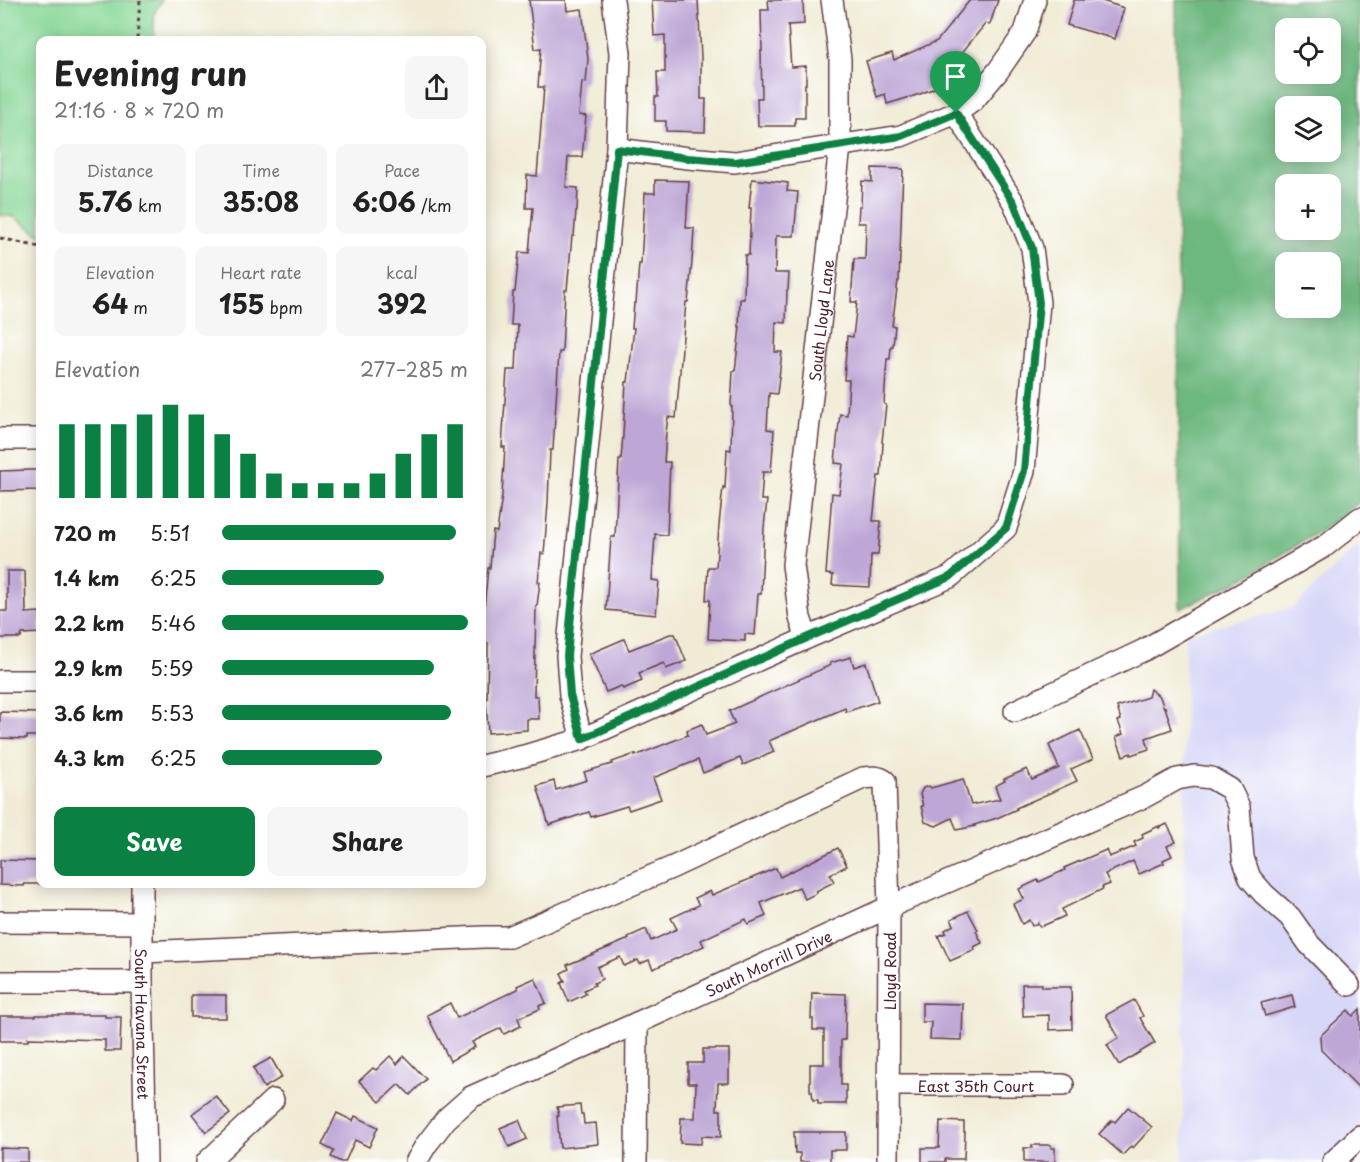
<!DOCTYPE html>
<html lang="en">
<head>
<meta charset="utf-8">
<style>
  body { margin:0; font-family:"Playpen Sans",sans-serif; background:#f6f6f6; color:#222; height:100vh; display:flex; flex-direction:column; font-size:22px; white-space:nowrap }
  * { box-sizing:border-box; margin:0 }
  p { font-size:20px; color:#767676 }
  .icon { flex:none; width:33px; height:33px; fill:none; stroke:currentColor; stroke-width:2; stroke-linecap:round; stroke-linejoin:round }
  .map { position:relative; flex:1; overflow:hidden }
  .sheet { position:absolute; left:36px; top:36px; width:450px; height:852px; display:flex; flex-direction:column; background:#fff; border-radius:12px; box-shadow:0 3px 15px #0003 }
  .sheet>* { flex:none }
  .fabs { position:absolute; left:1275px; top:18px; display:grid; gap:12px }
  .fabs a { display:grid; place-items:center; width:66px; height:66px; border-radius:12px; background:#fff; box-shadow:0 3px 15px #0003; font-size:30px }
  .pin { position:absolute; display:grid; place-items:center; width:51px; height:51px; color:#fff; margin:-62px -26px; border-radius:50% 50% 50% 0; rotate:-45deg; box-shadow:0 0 6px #0007 }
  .pin .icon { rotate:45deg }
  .round { display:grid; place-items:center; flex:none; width:63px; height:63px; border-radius:12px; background:#f6f6f6 }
  .summary { display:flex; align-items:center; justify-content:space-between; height:102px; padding:0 18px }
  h1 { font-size:33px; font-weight:700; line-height:45px }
  .stats { display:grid; grid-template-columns:repeat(3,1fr); gap:9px; height:102px; padding:6px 18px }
  .stats div { display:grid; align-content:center; border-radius:12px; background:#f6f6f6; text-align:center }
  .stats b { font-size:26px; font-weight:700 }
  .stats small { font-size:16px; font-weight:400 }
  .stats p { font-size:16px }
  .chart { height:168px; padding:12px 18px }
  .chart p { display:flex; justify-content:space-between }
  .chart svg { width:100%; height:108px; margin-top:6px; stroke:#0b8043; stroke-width:6 }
  .primary-button { display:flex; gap:12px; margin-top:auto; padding:12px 18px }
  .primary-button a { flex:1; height:69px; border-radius:12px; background:#0b8043; color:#fff; font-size:24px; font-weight:700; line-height:69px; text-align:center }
  .primary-button a+a { background:#f6f6f6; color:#222 }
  ul { padding:0 18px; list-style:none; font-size:20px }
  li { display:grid; grid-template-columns:96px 72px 1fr; align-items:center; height:45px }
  li i { height:15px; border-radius:8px; background:#0b8043 }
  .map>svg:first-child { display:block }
  .built { fill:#d7d7f8 }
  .green { fill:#87d796; stroke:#687b60; stroke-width:1.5 }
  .forest { fill:#6db87f; stroke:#5c6c55; stroke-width:1.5; fill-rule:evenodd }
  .building { fill:#bea7d6 }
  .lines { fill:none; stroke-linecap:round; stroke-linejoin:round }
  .minor-casing { stroke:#633e44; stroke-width:24 }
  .path { stroke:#633e44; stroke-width:3; stroke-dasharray:4.5 4.5; stroke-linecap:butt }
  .minor { stroke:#fff; stroke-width:21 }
  .route-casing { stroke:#fff; stroke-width:12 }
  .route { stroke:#0b8043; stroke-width:8 }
  .labels { text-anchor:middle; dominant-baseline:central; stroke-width:4.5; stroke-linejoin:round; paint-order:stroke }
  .street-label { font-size:15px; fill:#4a1f2b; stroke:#fff }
</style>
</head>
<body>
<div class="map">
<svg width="1360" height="1162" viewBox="0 0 1360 1162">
  <rect width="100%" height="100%" fill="#fff"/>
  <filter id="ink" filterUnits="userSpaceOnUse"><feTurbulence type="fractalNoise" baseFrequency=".0167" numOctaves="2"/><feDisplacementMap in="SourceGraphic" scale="12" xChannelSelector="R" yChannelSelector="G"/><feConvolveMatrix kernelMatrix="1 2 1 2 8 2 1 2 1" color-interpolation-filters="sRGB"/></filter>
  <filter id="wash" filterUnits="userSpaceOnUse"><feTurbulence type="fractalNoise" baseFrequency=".008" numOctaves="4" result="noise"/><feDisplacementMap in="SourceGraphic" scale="24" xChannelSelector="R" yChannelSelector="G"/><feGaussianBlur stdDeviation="1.35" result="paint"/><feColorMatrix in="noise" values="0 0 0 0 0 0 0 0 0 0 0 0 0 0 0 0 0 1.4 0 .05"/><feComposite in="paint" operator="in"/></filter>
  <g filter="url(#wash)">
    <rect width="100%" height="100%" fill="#f0ebd4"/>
    <polygon class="built" points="1360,544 1360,1162 1183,1162 1185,634 1293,608"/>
    <polygon class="green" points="0,0 162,0 154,13 154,40 40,40 40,235 14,217 0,215"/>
    <path class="forest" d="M 1176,0 L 1360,0 L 1360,502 L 1330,525 L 1239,581 L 1180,609 ZM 1286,28 L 1330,28 L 1330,74 L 1286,74 ZM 1286,106 L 1330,106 L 1330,152 L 1286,152 ZM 1286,184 L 1330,184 L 1330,230 L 1286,230 ZM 1286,262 L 1330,262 L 1330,308 L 1286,308 Z"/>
    <g id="blocks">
      <g class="building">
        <polygon points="529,0 566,0 567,11 582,9 588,59 586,83 582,82 579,115 586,116 582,157 568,157 566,187 578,188 577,211 576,211 574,236 572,236 567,290 565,290 562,352 559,352 553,450 550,450 548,503 544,554 541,553 538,582 540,582 537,606 536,606 534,696 538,696 539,719 527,719 527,730 488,733 486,699 487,699 488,643 482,643 482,609 484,609 488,568 490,568 493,531 497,532 502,495 505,447 502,447 507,370 516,370 518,325 511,325 513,292 515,292 519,252 529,253 533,208 526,208 527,175 537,176 544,87 538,87 541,48 535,49"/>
        <polygon points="652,0 698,0 701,57 701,99 706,99 705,132 666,131 666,121 655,121 655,97 658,97 657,72 665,72 665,35 654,36"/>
        <polygon points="768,0 803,0 804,24 788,25 791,67 806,66 806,84 805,84 805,118 795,118 795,126 758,126 757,98 762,98 761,51 762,51 761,10 769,10"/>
        <polygon points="970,0 998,0 990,24 986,23 946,72 948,76 935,81 937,87 920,94 887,104 885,94 877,97 866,61 892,53 894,60 937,41"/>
        <polygon points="1074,0 1099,0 1124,8 1115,39 1067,25"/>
        <polygon points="872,168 903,169 899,281 898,281 892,326 895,326 893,346 891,346 890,359 887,359 884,404 886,405 882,442 883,443 881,476 878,476 873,521 881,521 878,555 871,555 870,587 832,585 833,575 826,574 832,493 839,494 843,464 835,463 837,440 840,414 847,415 849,380 844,380 847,336 853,337 857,302 851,302 854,259 865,259 866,223 858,223 859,206 861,206 862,181 872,182"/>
        <polygon points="752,179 788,183 787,191 798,192 794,236 776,236 775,273 789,273 788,290 787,290 786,323 776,322 775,352 782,352 777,394 769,393 767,429 774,430 773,447 771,472 763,472 761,500 767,500 764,528 761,594 758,594 755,635 745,634 745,641 708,639 710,600 706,600 708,567 716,567 719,525 723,487 725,488 727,449 731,450 732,406 731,406 733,371 735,371 740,327 739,327 740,299 744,299 745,255 749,255 751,208 749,208"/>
        <polygon points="655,180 689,181 686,228 694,228 692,262 688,302 686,302 676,418 668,417 666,433 664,462 670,462 667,535 655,534 652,580 659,581 656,615 606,610 611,537 615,537 619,460 621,460 623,435 626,382 628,382 634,328 632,328 634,303 636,303 639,264 641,264 645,193 655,193"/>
        <polygon points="30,470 40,470 40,490 0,491 0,471"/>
        <polygon points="7,571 25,571 26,613 40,612 40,633 22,634 21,638 0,638 0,611 7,611"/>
        <polygon points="670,634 675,634 686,661 666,669 664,663 639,673 642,681 623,689 621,686 606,692 589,654 624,639 629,650"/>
        <polygon points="851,657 854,667 866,663 878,701 846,712 845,708 769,741 774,752 743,765 740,758 703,773 698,760 653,778 661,799 629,810 627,806 591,817 589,812 549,825 537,786 554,781 556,790 587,780 584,772 612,764 612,762 635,754 635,756 688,735 687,730 702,724 706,735 735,724 729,711 831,665 830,663"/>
        <polygon points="1150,689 1160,697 1164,708 1165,707 1172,729 1146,738 1149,749 1131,755 1131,753 1123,756 1116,737 1123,734 1118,721 1121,720 1117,707 1148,697"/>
        <polygon points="0,712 40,713 40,736 27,736 27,739 0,738"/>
        <polygon points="1080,730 1093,759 1071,769 1077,781 1016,808 1017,809 997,818 974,825 975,826 957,830 952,818 936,826 925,822 921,806 923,806 920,794 923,788 929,786 931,788 963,779 971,805 1000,799 995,786 1005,781 1004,779 1027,769 1032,780 1059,768 1049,745"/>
        <polygon points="1167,824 1176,842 1167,846 1172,856 1163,860 1164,863 1139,874 1133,861 1105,874 1110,884 1102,887 1103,889 1062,909 1065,916 1040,927 1038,923 1032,926 1029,920 1022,924 1013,904 1024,899 1019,889 1038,880 1039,882 1065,870 1064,868 1106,850 1109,857 1136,846 1134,842 1143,838 1142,834 1159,826 1159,828"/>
        <polygon points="838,848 847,866 830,874 834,882 816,891 817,893 805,899 799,887 761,903 766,916 748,924 746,919 701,940 704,946 653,969 649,960 640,964 638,960 624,966 620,957 597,967 602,979 594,983 595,985 584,990 586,994 569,1002 561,983 565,981 561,973 569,969 567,965 629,939 628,937 646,929 651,941 677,929 671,918 699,905 695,898 710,891 712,895 776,868 780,877"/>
        <polygon points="0,860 40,861 40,884 24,884 24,886 0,885"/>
        <polygon points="968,911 978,930 976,931 982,943 974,947 975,950 950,961 938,936 946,933 945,930 954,925 951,919"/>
        <polygon points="535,978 546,1003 539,1006 540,1009 518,1018 521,1026 504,1034 501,1028 472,1042 475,1047 450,1061 427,1015 450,1003 457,1018 518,989 517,986"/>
        <polygon points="1022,984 1042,984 1042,987 1071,987 1072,1029 1049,1030 1049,1015 1023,1016"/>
        <polygon points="812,993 846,994 845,1040 841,1040 841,1085 846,1085 846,1104 818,1104 818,1100 813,1100 812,1091 810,1091 810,1064 824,1064 824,1030 813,1030 813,1019 811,1019"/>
        <polygon points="191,995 226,995 226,1018 196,1018 196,1017 191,1017"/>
        <polygon points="1292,995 1295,1007 1265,1016 1261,1003"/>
        <polygon points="1134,1000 1143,1016 1140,1018 1155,1043 1119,1065 1107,1045 1119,1038 1106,1015"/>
        <polygon points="922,1003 963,1004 962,1040 930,1039 931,1022 922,1022"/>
        <polygon points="1360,1009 1360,1089 1321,1050 1320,1036 1348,1010 1353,1016"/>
        <polygon points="36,1015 105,1015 105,1017 121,1017 120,1051 105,1051 105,1040 28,1038 28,1041 0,1041 0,1016 36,1016"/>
        <polygon points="703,1049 729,1049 729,1083 718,1083 717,1110 721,1110 721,1137 702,1136 701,1144 680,1143 681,1118 695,1118 696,1083 688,1083 688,1063 703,1063"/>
        <polygon points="390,1056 397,1064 404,1056 426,1079 410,1095 399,1084 380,1102 359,1081 373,1068 376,1070"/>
        <polygon points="271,1058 282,1077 264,1088 253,1068"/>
        <polygon points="216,1096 230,1114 206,1132 192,1114"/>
        <polygon points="580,1105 581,1114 583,1114 584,1124 596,1123 598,1144 560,1148 557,1116 559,1116 557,1107"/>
        <polygon points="1128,1107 1152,1127 1133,1148 1131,1146 1123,1155 1099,1134 1112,1120 1115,1122"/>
        <polygon points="337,1113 353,1121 355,1116 378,1127 369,1147 355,1140 345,1162 341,1162 331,1157 334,1151 322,1145"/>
        <polygon points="519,1120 527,1139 509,1147 500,1128"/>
        <polygon points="940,1121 964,1122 964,1132 965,1132 964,1159 945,1159 945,1162 922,1162 922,1148 939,1148"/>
        <polygon points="794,1132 846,1132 846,1150 830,1150 830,1162 800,1162 800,1153 795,1153"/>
        <polygon points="1032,1145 1051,1145 1051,1148 1055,1148 1055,1162 1024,1162 1024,1148 1032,1148"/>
        <polygon points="0,1148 28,1149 28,1162 0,1162"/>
      </g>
    </g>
  </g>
  <g filter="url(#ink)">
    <use href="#blocks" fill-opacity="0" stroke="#633e44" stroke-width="1.5"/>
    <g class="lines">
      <g class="minor-casing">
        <g id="minor">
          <polyline points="617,149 688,158 735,162 901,136 956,113 973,101 998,71 1025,32 1035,0"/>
          <polyline points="0,439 40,439"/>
          <path id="s1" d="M 807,638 L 800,618 L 793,565 L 840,146 L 840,59 L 832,0"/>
          <polyline points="0,681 40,681"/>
          <polyline points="1015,711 1144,650 1325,546 1360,518"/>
          <polyline points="582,739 570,695 567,656 617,149 620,53 613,0"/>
          <polyline points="482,766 524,756 582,739 807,638 950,577 1006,528 1024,471 1039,303 1032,248 1014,203 956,113"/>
          <path id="s2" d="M 142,884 L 142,982 L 146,1162"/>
          <polyline points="0,922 142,923"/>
          <path d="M 142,952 L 484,937 L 509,937 L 673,867 L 863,778 C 871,777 878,776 885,781 L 889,907 L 888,1162"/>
          <polyline points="0,982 142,982"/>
          <path id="s3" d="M 889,1085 L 1063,1085"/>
          <polyline points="207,1162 273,1100"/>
          <path id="s4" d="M 416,1162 L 426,1145 L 446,1119 L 471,1097 L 637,1023 L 889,907 L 1146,796 L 1177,779 L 1194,776 L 1211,778 L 1230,789 L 1239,807 L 1243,858 L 1250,878 L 1264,894 L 1290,917 L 1309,944 L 1349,985"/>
          <polyline points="636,1162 637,1023"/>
          <polyline points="1333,1162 1360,1136"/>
        </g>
      </g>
      <g class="path">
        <polyline points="137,40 140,0"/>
        <polyline points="0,238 40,247"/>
      </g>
      <use href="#minor" class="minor"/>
    </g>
  </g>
  <g class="lines" filter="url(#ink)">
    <g class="route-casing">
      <polygon id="route" points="956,113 1014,203 1032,248 1039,303 1024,471 1006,528 950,577 807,638 582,739 570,695 567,656 617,149 688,158 735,162 901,136"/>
    </g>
    <use href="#route" class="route"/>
  </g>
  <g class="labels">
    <g class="street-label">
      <text stroke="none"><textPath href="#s1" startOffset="321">South Lloyd Lane</textPath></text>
      <text stroke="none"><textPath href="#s4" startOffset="412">South Morrill Drive</textPath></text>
      <text transform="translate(889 971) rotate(-90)">Lloyd Road</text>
      <text stroke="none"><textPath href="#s2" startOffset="140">South Havana Street</textPath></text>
      <text stroke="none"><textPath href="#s3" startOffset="87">East 35th Court</textPath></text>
    </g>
  </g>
</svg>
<div class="fabs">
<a><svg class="icon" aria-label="locate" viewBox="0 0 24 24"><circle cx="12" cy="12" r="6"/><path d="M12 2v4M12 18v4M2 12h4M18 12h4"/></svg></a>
<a><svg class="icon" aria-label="layers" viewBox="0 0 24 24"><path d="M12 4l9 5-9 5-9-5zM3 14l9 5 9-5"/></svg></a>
<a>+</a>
<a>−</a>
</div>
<div class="pin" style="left:956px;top:113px;background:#1e9e55"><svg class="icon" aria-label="arrive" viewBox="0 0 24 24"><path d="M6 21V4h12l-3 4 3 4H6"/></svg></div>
<section class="sheet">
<div class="summary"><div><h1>Evening run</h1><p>21:16 · 8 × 720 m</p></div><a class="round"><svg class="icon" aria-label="share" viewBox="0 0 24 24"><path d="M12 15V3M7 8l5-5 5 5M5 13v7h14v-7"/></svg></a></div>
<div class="stats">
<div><p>Distance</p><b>5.76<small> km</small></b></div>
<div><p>Time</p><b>35:08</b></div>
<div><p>Pace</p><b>6:06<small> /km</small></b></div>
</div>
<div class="stats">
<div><p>Elevation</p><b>64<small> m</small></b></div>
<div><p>Heart rate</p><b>155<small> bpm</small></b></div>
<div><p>kcal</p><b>392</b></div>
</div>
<div class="chart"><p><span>Elevation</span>277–285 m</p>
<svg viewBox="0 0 160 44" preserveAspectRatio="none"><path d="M5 44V14M15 44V14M25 44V14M35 44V10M45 44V6M55 44V10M65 44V18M75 44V26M85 44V34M95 44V38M105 44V38M115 44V38M125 44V34M135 44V26M145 44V18M155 44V14"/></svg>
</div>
<ul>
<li><b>720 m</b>5:51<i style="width:95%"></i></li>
<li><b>1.4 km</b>6:25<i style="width:66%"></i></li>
<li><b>2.2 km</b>5:46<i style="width:100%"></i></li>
<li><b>2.9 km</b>5:59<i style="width:86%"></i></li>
<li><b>3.6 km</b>5:53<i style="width:93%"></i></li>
<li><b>4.3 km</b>6:25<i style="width:65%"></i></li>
</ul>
<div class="primary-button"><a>Save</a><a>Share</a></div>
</section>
</div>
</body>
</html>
